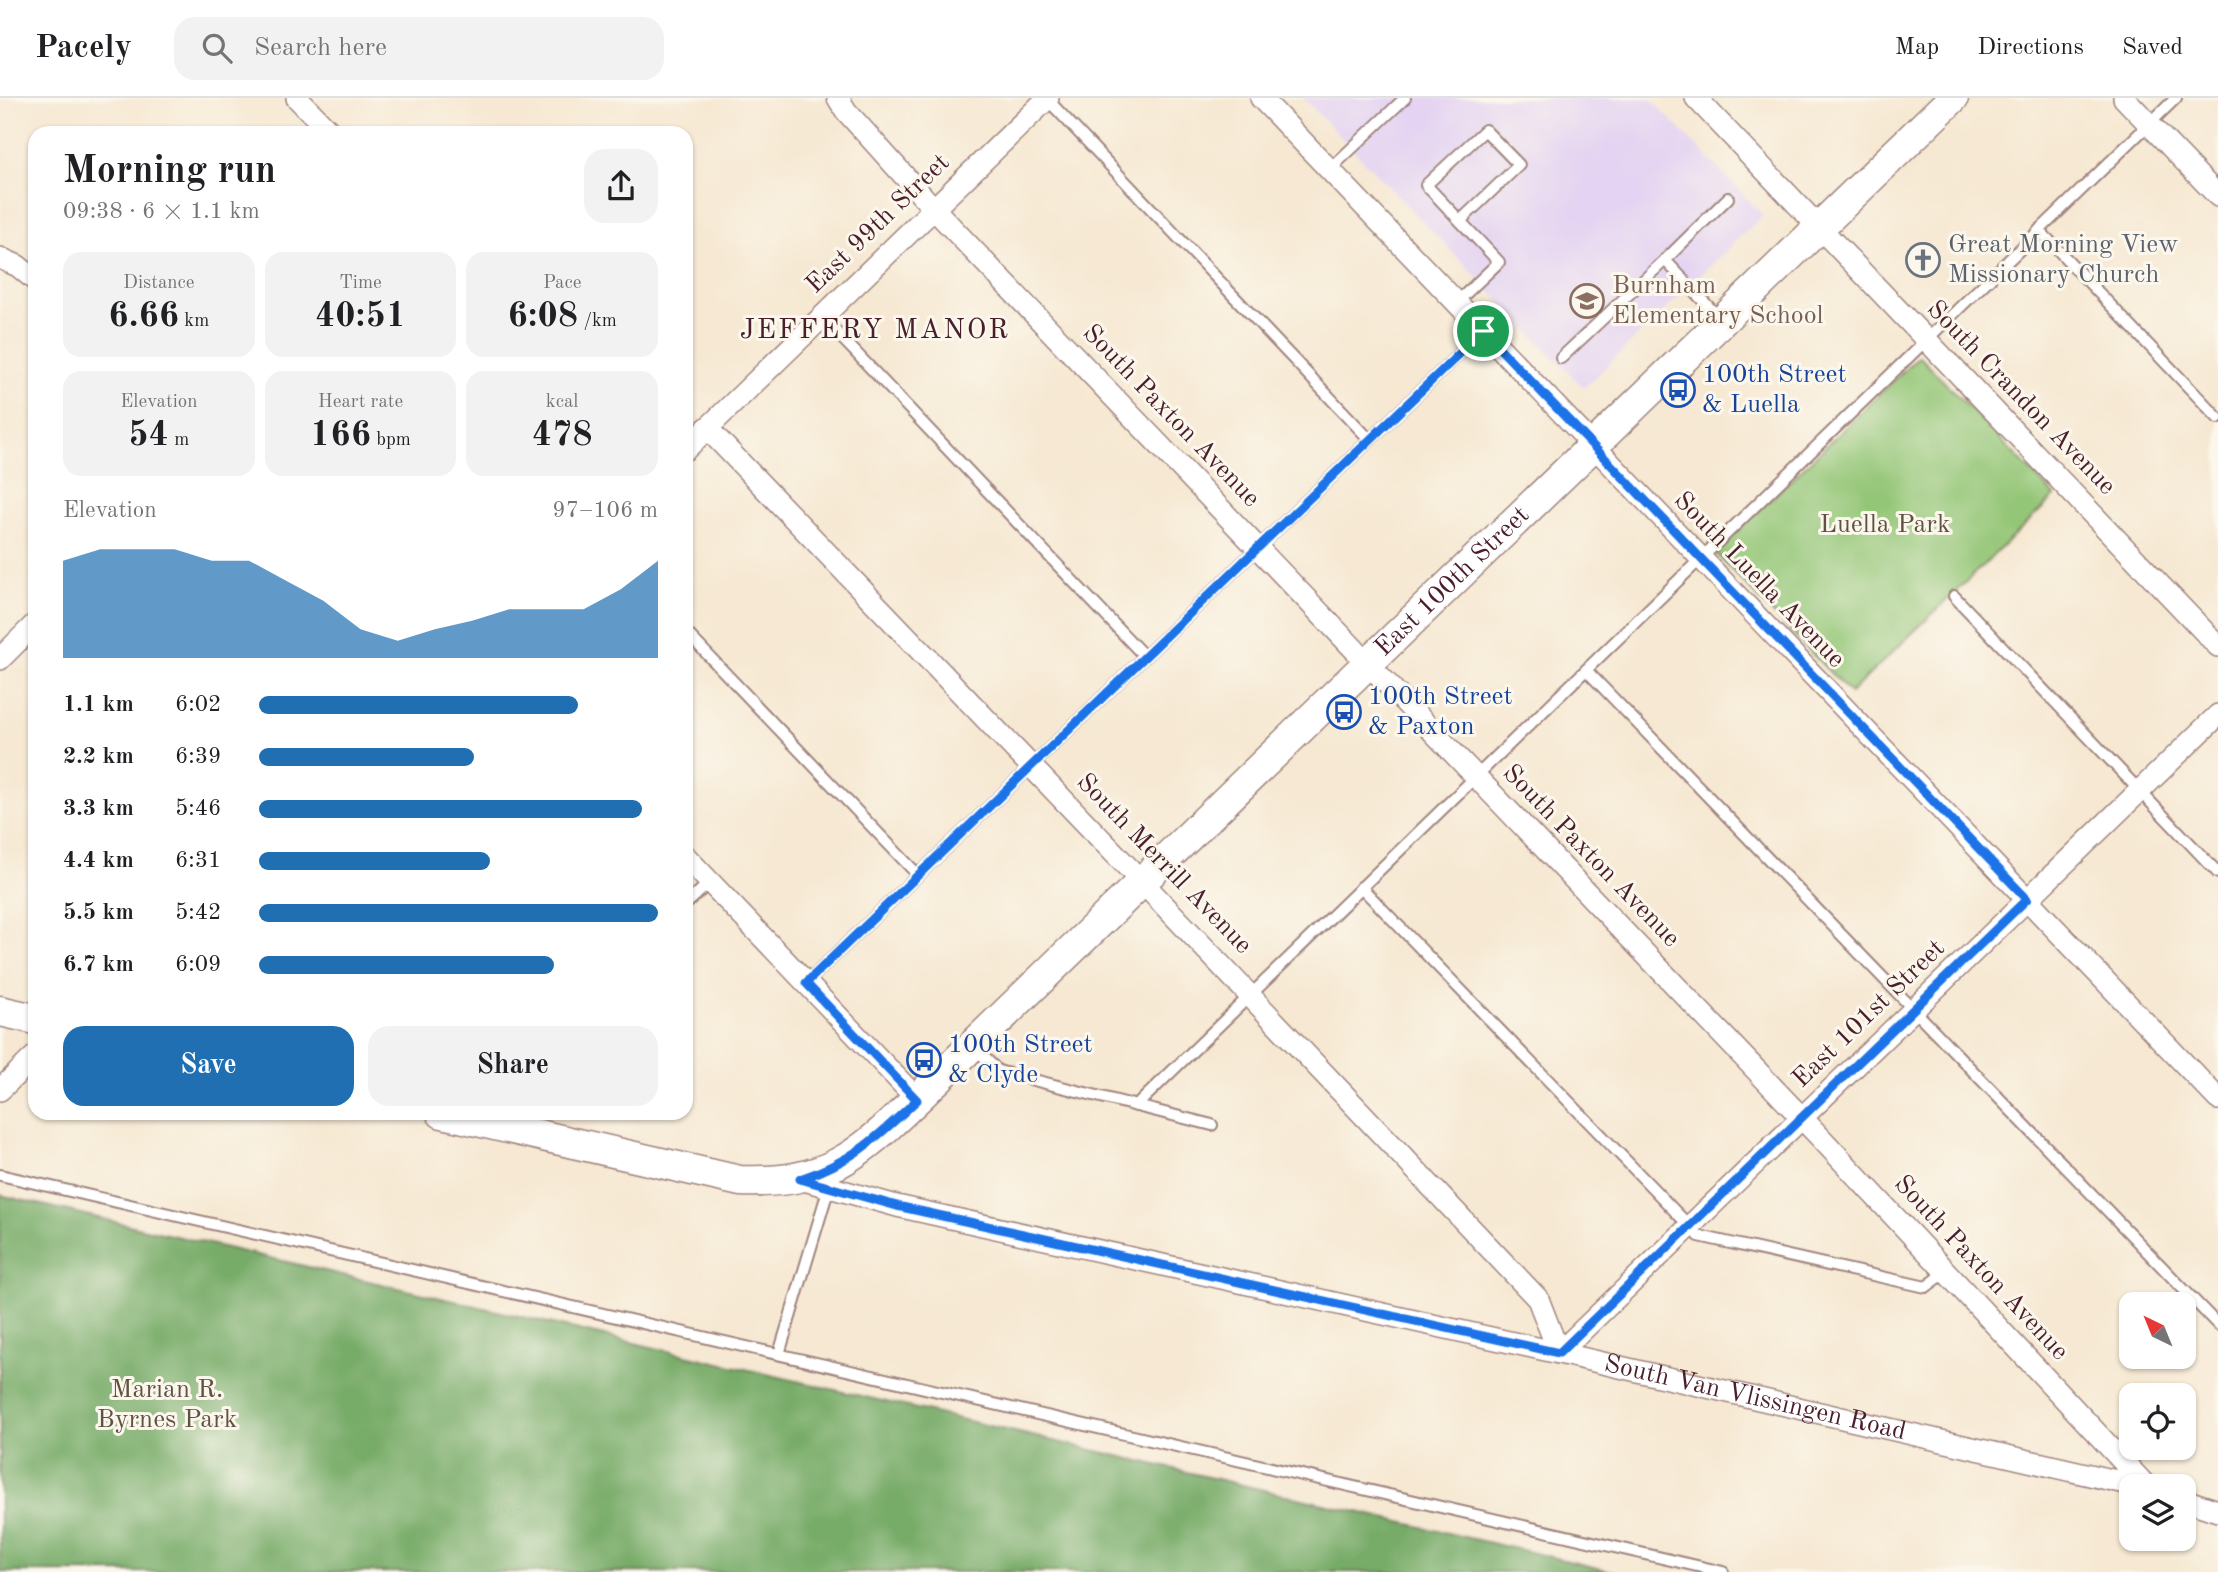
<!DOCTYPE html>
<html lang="en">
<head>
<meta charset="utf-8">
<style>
  body { margin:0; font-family:"Old Standard TT",serif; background:#f2f2f2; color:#202124; height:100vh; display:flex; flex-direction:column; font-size:26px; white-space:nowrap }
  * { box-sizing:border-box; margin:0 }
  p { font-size:23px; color:#757577 }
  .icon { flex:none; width:38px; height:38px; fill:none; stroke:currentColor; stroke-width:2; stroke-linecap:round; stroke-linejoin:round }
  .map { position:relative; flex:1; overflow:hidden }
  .sheet { position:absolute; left:28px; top:28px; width:665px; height:994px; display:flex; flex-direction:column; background:#fff; border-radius:21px; box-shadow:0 2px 5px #0004 }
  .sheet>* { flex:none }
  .needle { width:46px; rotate:317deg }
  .buttons { position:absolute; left:2119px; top:1194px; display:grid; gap:14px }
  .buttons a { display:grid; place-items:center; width:77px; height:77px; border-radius:14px; background:#fff; box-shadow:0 2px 5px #0004; font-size:35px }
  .pin { position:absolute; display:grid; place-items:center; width:60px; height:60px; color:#fff; margin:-30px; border:4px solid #fff; border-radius:50%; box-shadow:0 2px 7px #0007 }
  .round { display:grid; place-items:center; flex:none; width:74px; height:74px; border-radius:21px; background:#f2f2f2 }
  .headline { display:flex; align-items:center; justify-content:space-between; height:119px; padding:0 35px }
  h1 { font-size:38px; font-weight:700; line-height:52px }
  .metrics { display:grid; grid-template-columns:repeat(3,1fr); gap:10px; height:119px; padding:7px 35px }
  .metrics div { display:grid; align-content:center; border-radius:18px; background:#f2f2f2; text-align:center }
  .metrics b { font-size:35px; font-weight:700 }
  .metrics small { font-size:19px; font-weight:400 }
  .metrics p { font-size:19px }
  .chart { height:196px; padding:14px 35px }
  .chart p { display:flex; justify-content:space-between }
  .chart svg { width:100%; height:126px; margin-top:7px; fill:#1f6fb2; opacity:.7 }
  .cta { display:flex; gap:14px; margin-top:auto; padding:14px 35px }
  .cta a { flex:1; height:80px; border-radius:21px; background:#1f6fb2; color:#fff; font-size:28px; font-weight:700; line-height:80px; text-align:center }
  .cta a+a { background:#f2f2f2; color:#202124 }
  ul { padding:0 35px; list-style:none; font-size:23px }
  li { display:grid; grid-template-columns:112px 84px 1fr; align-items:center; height:52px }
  li i { height:18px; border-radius:9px; background:#1f6fb2 }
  header { display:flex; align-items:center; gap:42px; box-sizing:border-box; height:98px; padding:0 35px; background:#fff; border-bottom:2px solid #e0e0e0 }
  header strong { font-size:33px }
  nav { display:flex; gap:38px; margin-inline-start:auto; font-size:24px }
  .search { width:490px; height:63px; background:#f2f2f2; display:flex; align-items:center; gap:18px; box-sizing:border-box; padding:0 24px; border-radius:21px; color:#757577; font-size:26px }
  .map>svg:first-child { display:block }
  .built { fill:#e4d3f2 }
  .green { fill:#94c677; stroke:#6f7251; stroke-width:2 }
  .forest { fill:#77ab68; stroke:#60654a; stroke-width:2 }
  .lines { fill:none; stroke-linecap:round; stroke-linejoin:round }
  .service-casing { stroke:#a0847e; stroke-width:14 }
  .minor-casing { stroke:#a0847e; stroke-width:24 }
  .secondary-casing { stroke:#a0847e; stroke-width:33 }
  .service { stroke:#fff; stroke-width:10 }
  .minor { stroke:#fff; stroke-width:21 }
  .secondary { stroke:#fff; stroke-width:30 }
  .route-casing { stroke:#fff; stroke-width:14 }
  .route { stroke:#1a73e8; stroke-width:9 }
  .labels { text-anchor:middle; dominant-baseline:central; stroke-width:6; stroke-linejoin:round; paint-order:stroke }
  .street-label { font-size:26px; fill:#4a1f2b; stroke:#fbf7ec }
  .worship-label { font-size:26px; fill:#5b616d; stroke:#fbf7ec; text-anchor:start }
  .education-label { font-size:26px; fill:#785e54; stroke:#fbf7ec; text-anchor:start }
  .transit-label { font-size:26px; fill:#164399; stroke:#fbf7ec; text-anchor:start }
  .park-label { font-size:26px; fill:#605142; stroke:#fbf7ec }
  .neighbourhood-label { font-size:28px; letter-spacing:2px; fill:#4a1f2b; stroke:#fbf7ec }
</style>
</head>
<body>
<header>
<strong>Pacely</strong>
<div class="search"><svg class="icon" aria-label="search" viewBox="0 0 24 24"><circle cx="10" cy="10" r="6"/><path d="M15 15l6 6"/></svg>Search here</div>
<nav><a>Map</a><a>Directions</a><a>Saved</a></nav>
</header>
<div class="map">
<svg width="2218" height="1474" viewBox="0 0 2218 1474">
  <rect width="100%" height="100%" fill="#fbf7ec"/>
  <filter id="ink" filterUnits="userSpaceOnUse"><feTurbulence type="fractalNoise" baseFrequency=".0143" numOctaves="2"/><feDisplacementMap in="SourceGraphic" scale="14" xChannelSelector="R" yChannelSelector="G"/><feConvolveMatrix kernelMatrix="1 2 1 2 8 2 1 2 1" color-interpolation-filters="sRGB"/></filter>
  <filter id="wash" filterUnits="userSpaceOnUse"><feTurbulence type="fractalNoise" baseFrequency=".00686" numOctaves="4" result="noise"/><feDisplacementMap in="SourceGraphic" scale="28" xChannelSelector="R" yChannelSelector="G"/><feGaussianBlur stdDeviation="1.57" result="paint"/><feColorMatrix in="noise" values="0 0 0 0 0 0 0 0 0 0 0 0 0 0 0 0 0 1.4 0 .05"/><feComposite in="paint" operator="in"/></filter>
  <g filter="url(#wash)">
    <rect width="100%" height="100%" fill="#f6e8d2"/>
    <polygon class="built" points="1303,0 1650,0 1763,117 1584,290"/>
    <polygon class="green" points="1919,258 2055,398 1850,595 1715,455"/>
    <polygon class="forest" points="0,1097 1615,1474 0,1474"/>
  </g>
  <g filter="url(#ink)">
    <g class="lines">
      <g class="service-casing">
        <g id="service">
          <polyline points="1047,1 1370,342"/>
          <polyline points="1329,72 1405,0"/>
          <polyline points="2039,132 2218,320"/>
          <polyline points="1665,162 1728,100"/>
          <polyline points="1456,205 1499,164 1426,87 1485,32 1519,67 1460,123"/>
          <polyline points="822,219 1145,559"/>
          <polyline points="1561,260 1665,162 1720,221"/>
          <polyline points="1954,498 2218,775"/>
          <polyline points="686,534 918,777"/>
          <polyline points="1586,572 2218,1227"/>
          <polyline points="1361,789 1699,1138 1926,1189 1946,1174"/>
          <polyline points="686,806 710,784"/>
          <polyline points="806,885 1483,233"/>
          <polyline points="973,948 998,973 1212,1027"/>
          <polyline points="1136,1008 2176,0"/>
          <polyline points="0,1077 1723,1474"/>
          <polyline points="779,1256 829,1089"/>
        </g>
      </g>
      <g class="minor-casing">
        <g id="minor">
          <polyline points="297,0 331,35"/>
          <polyline points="838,0 846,13 934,111 1820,1039 2146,1388"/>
          <polyline points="1261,0 2218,1001"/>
          <polyline points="1696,0 2218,548"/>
          <polyline points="2124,0 2218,98"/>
          <polyline points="0,160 18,168 35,182"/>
          <polyline points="707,330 1142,784 1538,1201 1559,1255 2218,617"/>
          <polyline points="686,351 1048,0"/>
          <polyline points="0,561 35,526"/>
          <polyline points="686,759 917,1001"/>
          <polyline points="0,992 35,958"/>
          <path id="s1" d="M 800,1081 L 897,1108 L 1559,1255 L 2138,1388"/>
          <polyline points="2184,1402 2218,1413"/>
        </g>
      </g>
      <g class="secondary-casing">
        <g id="secondary">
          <polyline points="0,913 35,921"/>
          <path id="s2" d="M 442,1015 L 740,1083 C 828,1086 856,1059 917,1001 L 1953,0"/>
        </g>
      </g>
      <use href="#service" class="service"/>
      <use href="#minor" class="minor"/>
      <use href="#secondary" class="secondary"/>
    </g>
  </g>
  <g class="lines" filter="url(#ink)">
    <g class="route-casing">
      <path id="route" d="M 1483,233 L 2027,801 L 1559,1255 L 897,1108 L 800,1081 C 854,1063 876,1040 917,1002 L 806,885 Z"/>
    </g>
    <use href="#route" class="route"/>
  </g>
  <defs>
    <g id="church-ring" transform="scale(1.75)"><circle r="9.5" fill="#fbf7ec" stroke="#6b7280" stroke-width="1.5"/><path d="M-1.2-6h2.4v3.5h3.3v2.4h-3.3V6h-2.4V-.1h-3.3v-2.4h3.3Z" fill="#6b7280"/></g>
    <g id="school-ring" transform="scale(1.75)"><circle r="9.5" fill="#fbf7ec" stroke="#8d6e63" stroke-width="1.5"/><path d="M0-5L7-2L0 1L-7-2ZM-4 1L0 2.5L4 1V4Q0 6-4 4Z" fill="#8d6e63"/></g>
    <g id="bus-ring" transform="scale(1.75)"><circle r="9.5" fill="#fbf7ec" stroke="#1a4fb4" stroke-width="1.5"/><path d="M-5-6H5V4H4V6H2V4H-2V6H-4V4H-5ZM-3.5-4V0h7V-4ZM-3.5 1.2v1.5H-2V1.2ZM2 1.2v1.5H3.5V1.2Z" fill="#1a4fb4"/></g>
  </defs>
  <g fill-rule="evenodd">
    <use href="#church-ring" x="1923" y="162"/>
    <use href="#school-ring" x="1587" y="203"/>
    <use href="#bus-ring" x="1678" y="292"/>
    <use href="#bus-ring" x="1344" y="614"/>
    <use href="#bus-ring" x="924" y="962"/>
  </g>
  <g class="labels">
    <g class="street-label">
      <text transform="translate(878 126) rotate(-44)">East 99th Street</text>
      <text transform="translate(2021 300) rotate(46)">South Crandon Avenue</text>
      <text transform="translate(1171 318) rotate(46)">South Paxton Avenue</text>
      <text transform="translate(1759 482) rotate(46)">South Luella Avenue</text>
      <text stroke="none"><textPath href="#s2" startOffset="1253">East 100th Street</textPath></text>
      <text transform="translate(1591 758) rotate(46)">South Paxton Avenue</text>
      <text transform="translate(1164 766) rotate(46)">South Merrill Avenue</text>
      <text transform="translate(1869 916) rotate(-44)">East 101st Street</text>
      <text transform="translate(1981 1170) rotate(47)">South Paxton Avenue</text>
      <text stroke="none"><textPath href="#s1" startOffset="980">South Van Vlissingen Road</textPath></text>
    </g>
    <g class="worship-label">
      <text x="1948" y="147">Great Morning View<tspan x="1948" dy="30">Missionary Church</tspan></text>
    </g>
    <g class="education-label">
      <text x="1612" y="188">Burnham<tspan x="1612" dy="30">Elementary School</tspan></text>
    </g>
    <g class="transit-label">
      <text x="1702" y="277">100th Street<tspan x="1702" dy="30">&amp; Luella</tspan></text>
      <text x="1368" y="599">100th Street<tspan x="1368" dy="30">&amp; Paxton</tspan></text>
      <text x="948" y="947">100th Street<tspan x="948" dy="30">&amp; Clyde</tspan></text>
    </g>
    <g class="park-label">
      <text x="1885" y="427">Luella Park</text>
      <text x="167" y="1292">Marian R.<tspan x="167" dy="30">Byrnes Park</tspan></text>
    </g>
    <g class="neighbourhood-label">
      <text x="875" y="233">JEFFERY MANOR</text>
    </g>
  </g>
</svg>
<div class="buttons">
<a><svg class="needle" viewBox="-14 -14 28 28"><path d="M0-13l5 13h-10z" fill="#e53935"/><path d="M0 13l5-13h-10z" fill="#757577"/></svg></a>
<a><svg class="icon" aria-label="locate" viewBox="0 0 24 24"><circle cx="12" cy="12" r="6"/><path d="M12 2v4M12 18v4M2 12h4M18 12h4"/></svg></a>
<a><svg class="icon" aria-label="layers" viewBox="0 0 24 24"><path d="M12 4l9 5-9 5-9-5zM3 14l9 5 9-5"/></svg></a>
</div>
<div class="pin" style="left:1483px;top:233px;background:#1e9e55"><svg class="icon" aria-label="arrive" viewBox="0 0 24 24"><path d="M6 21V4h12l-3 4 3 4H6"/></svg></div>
<section class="sheet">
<div class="headline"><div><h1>Morning run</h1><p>09:38 · 6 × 1.1 km</p></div><a class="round"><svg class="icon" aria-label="share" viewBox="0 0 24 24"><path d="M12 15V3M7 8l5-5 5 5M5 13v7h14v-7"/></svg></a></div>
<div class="metrics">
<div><p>Distance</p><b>6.66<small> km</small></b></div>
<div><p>Time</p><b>40:51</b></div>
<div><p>Pace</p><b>6:08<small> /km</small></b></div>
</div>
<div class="metrics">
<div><p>Elevation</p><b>54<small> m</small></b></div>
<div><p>Heart rate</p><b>166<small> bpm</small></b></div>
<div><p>kcal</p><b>478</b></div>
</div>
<div class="chart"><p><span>Elevation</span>97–106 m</p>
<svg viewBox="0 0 160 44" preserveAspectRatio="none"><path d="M0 44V10L10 6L20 6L30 6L40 10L50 10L60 17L70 24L80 34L90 38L100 34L110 31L120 27L130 27L140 27L150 20L160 10V44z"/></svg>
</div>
<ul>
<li><b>1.1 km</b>6:02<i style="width:80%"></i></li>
<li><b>2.2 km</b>6:39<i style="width:54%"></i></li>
<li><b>3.3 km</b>5:46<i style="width:96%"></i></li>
<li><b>4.4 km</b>6:31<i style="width:58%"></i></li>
<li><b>5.5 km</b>5:42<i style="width:100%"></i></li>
<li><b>6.7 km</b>6:09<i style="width:74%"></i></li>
</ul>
<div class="cta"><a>Save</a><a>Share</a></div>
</section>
</div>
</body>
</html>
